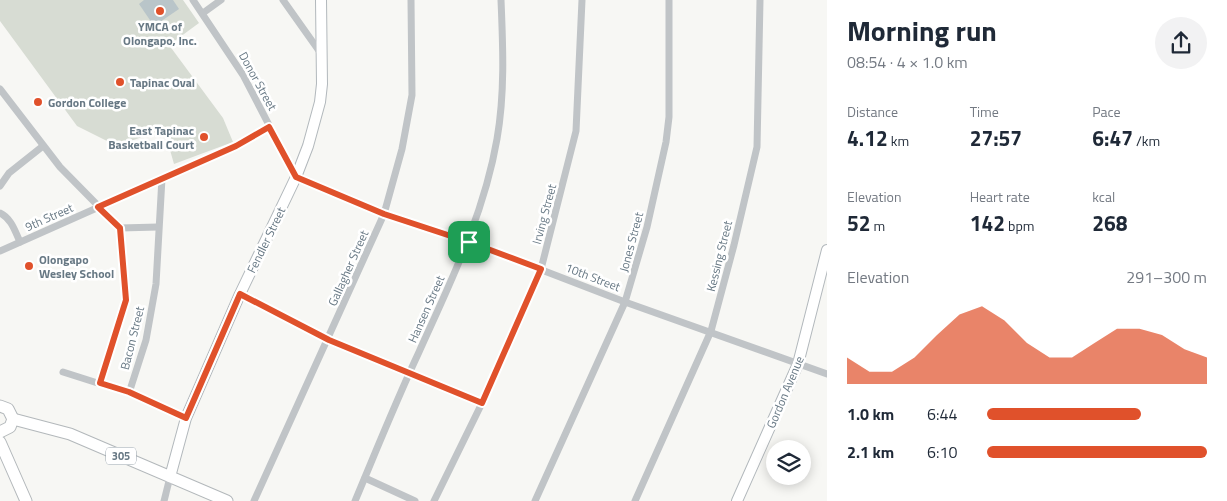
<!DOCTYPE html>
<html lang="en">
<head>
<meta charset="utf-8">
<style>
  body { margin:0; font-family:"Titillium Web",sans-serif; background:#f2f2f3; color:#1f2937; height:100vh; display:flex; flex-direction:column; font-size:19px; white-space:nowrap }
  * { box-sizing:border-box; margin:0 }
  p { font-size:16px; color:#747a83 }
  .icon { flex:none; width:28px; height:28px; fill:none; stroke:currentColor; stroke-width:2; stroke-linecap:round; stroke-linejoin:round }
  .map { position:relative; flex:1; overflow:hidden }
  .panel { display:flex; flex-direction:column; background:#fff; width:400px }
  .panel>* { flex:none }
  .fabs { position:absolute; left:766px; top:440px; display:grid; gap:10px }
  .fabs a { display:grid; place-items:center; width:45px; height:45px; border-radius:50%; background:#fff; box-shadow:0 2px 12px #0003; font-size:25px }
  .pin { position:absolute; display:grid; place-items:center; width:42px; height:42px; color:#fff; margin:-21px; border-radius:10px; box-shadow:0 2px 8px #0006 }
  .round { display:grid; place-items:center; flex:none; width:52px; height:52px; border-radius:26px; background:#f2f2f3 }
  .headline { display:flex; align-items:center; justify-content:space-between; height:85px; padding:0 20px }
  h1 { font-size:28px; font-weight:700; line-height:38px }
  .figures { display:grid; grid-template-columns:repeat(3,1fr); gap:8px; height:85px; padding:5px 20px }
  .figures div { display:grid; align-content:center }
  .figures b { font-size:21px; font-weight:700 }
  .figures small { font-size:14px; font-weight:400 }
  .figures p { font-size:14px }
  .chart { height:140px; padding:10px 20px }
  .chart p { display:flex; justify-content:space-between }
  .chart svg { width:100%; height:90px; margin-top:5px; fill:#e0512b; opacity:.7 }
  ul { padding:0 20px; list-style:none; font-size:16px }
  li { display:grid; grid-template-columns:80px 60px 1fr; align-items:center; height:38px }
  li i { height:12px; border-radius:6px; background:#e0512b }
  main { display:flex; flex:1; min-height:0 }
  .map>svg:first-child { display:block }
  .green { fill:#d7dcd3 }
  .water { fill:#b9c5c9 }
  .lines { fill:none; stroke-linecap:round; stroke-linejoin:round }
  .secondary-casing { stroke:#b2b8bc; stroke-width:12 }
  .primary-casing { stroke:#b3b8bb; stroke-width:13 }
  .street { stroke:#c0c4c7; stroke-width:7 }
  .secondary { stroke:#fff; stroke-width:10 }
  .primary { stroke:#fff; stroke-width:11 }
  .route-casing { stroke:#fff; stroke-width:10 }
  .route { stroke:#e0512b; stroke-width:6 }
  .poi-dot { fill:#e0512b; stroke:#fff; stroke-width:2 }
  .labels { text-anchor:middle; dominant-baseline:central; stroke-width:5; stroke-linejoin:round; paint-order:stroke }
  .shield { fill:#fff; stroke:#95a0a9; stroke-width:1 }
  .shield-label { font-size:11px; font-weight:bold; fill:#677884 }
  .poi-label { font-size:12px; font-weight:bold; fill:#677884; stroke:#fff; text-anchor:start }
  .street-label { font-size:12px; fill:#677884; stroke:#fff }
</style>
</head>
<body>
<main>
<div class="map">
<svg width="827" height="501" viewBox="0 0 827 501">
  <rect width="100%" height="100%" fill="#f7f7f4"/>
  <polygon class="green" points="0,0 183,0 199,23 169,45 223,118 233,142 174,164 164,129 117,146 77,126 0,21"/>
  <polygon class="water" points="144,0 173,0 179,9 154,26 139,4"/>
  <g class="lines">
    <g class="secondary-casing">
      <g id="secondary">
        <polyline points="170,477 186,418 240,294 296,177 308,146 320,102 322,84 321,0"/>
        <polyline points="737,501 798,364 827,250"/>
      </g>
    </g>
    <g class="primary-casing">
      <g id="primary">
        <polyline points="0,406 8,409 13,419 10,427 0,432"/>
        <polyline points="13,419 70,434 227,501"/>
        <polyline points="0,442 26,501"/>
      </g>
    </g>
    <g class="street">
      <polyline points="193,0 243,75 296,177 384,214 469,242 625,302 827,374"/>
      <polyline points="283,0 322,55"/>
      <polyline points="203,13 221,0"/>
      <polyline points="0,89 60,167 120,228 158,227"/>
      <polyline points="0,186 9,173 43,146"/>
      <path d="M 0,213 C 11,218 15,231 20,242"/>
      <polyline points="0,251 236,146 269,127"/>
      <polyline points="240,294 329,340 482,403"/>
      <polyline points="63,372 129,393 186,418"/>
      <polyline points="101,383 126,300 120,228"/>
      <polyline points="129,393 146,340 156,284 162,178"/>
      <polyline points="365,478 415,501"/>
      <polyline points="164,501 170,477"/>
      <polyline points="254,501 384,214 402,149 412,95 411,0"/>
      <path d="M 355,501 C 376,451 396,401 419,352 C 450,283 484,215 497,139 C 505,93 503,47 501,0"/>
      <polyline points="434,501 482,403 541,269 576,131 582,0"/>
      <polyline points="535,501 625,302 647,227 666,142 669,117 669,0"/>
      <polyline points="635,501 711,331 734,245 757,147 760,0"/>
    </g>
    <use href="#secondary" class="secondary"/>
    <use href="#primary" class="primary"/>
  </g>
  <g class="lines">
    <g class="route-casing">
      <polygon id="route" points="269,127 296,177 384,214 469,242 541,269 482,403 329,340 240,294 186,418 129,392 100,383 126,300 120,228 98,207 236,146"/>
    </g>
    <use href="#route" class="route"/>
  </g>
  <g class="poi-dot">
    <circle cx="160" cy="11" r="5"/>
    <circle cx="120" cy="82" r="5"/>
    <circle cx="38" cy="102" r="5"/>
    <circle cx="204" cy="137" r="5"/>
    <circle cx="29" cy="266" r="5"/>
  </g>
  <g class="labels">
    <rect class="shield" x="106" y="447.5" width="30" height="17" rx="4"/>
    <g class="shield-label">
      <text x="121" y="456">305</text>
    </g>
    <g class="poi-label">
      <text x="160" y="26" text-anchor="middle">YMCA of<tspan x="160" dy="14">Olongapo, Inc.</tspan></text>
      <text x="130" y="82">Tapinac Oval</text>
      <text x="48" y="102">Gordon College</text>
      <text x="194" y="130" text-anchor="end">East Tapinac<tspan x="194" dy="14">Basketball Court</tspan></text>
      <text x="39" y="259">Olongapo<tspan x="39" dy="14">Wesley School</tspan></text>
    </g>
    <g class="street-label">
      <text transform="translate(258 81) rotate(61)">Donor Street</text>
      <text transform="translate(544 214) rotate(-75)">Irving Street</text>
      <text transform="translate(49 217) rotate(-24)">9th Street</text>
      <text transform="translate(266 240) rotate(-64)">Fendler Street</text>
      <text transform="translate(631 242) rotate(-75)">Jones Street</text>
      <text transform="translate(719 256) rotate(-76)">Kessing Street</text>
      <text transform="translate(348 268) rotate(-66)">Gallagher Street</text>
      <text transform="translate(593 277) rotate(21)">10th Street</text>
      <text transform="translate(426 309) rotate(-66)">Hansen Street</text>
      <text transform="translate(132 338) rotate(-76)">Bacon Street</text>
      <text transform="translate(785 392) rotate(-67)">Gordon Avenue</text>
    </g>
  </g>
</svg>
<div class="fabs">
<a><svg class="icon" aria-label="layers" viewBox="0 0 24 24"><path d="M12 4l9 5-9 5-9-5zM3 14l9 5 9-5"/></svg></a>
</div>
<div class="pin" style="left:469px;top:242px;background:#1e9e55"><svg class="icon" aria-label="arrive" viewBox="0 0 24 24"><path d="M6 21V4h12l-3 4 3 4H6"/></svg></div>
</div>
<section class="panel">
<div class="headline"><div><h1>Morning run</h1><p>08:54 · 4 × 1.0 km</p></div><a class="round"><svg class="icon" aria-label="share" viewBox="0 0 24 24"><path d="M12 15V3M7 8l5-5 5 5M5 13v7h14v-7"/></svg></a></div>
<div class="figures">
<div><p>Distance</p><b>4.12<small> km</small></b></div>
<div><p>Time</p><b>27:57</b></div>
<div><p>Pace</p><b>6:47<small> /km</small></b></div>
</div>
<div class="figures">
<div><p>Elevation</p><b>52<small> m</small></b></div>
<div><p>Heart rate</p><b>142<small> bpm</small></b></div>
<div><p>kcal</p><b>268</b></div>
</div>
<div class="chart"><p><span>Elevation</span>291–300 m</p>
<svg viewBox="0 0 160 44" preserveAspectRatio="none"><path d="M0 44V31L10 38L20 38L30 31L40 20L50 10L60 6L70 13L80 24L90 31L100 31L110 24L120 17L130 17L140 20L150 27L160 31V44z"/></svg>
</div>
<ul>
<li><b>1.0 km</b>6:44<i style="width:70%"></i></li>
<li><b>2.1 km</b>6:10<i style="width:100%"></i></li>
</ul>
</section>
</main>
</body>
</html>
